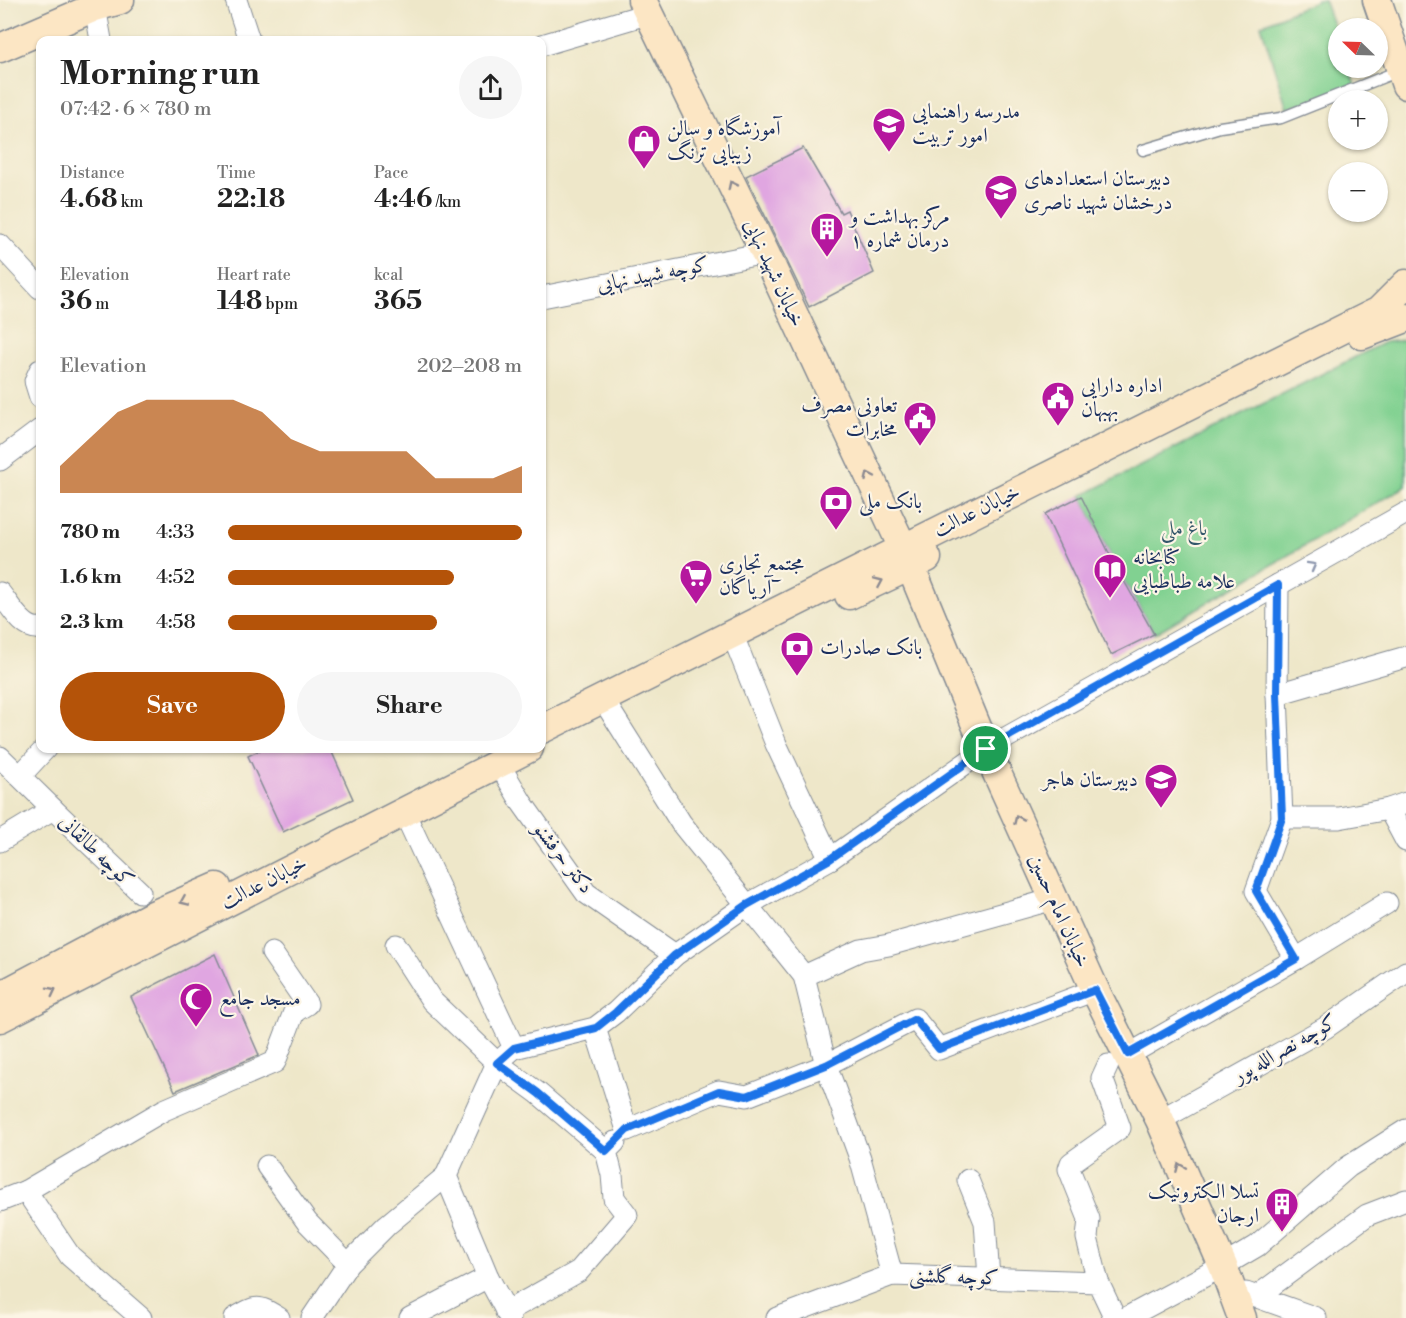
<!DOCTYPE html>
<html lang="en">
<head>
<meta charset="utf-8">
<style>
  body { margin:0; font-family:"Libre Bodoni",Amiri,serif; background:#f6f6f6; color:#222; height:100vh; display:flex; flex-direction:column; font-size:22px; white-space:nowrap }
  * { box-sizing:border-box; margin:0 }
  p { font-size:20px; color:#767676 }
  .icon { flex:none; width:33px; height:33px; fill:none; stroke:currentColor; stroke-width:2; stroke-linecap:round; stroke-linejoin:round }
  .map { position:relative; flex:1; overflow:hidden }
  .drawer { position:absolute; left:36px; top:36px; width:510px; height:717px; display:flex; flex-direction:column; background:#fff; border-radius:12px; box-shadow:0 2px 4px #0004 }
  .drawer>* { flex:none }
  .needle { width:39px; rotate:293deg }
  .controls { position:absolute; left:1328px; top:18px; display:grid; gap:12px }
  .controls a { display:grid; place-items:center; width:60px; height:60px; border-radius:50%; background:#fff; box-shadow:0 2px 4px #0004; font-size:30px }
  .pin { position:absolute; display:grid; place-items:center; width:51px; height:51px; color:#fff; margin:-26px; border:3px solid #fff; border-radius:50%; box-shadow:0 2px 6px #0007 }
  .round { display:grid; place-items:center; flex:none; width:63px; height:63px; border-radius:32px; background:#f6f6f6 }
  .summary { display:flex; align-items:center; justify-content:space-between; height:102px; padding:0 24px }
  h1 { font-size:33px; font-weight:700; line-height:45px }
  .metrics { display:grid; grid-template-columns:repeat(3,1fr); gap:9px; height:102px; padding:6px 24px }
  .metrics div { display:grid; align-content:center }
  .metrics b { font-size:26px; font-weight:700 }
  .metrics small { font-size:16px; font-weight:400 }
  .metrics p { font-size:16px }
  .chart { height:168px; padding:12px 24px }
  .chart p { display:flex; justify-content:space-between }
  .chart svg { width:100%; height:108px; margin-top:6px; fill:#b45309; opacity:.7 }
  .primary-button { display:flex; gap:12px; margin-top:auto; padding:12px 24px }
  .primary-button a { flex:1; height:69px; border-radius:36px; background:#b45309; color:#fff; font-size:24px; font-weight:700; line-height:69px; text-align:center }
  .primary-button a+a { background:#f6f6f6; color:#222 }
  ul { padding:0 24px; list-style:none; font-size:20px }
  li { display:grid; grid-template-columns:96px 72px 1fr; align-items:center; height:45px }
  li i { height:15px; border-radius:8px; background:#b45309 }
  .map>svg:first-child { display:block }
  .green { fill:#81d191; stroke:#4e8078; stroke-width:1.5 }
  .building { fill:#e0a6e1 }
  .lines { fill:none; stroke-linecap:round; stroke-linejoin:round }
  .lane-casing { stroke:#848b94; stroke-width:13 }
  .street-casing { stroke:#848b94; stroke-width:23 }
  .secondary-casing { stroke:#848b94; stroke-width:31 }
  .lane { stroke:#fff; stroke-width:10 }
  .street { stroke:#fff; stroke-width:21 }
  .secondary { stroke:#fce6c4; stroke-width:28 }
  .oneway { stroke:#8c8a91 }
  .oneway2 { stroke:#8d97ae }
  .route-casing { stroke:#fff; stroke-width:12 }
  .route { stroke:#1a73e8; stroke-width:8 }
  .labels { text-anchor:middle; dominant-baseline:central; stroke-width:4.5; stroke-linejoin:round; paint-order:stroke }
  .poi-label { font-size:21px; fill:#1b2f5e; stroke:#fcf5e5; text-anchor:start }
  .street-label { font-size:21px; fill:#1b2f5e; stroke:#fcf5e5 }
  .park-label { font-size:21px; fill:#34586b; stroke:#fcf5e5 }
</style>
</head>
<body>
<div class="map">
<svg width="1406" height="1318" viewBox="0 0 1406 1318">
  <rect width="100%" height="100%" fill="#fcf5e5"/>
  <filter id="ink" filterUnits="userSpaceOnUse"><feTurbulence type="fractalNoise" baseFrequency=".0167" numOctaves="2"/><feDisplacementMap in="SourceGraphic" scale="12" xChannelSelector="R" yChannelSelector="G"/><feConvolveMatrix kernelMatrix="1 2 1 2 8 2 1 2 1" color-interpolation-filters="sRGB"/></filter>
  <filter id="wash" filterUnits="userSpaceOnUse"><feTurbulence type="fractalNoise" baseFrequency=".008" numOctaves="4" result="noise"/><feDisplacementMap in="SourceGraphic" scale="24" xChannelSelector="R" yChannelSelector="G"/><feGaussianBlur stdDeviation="1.35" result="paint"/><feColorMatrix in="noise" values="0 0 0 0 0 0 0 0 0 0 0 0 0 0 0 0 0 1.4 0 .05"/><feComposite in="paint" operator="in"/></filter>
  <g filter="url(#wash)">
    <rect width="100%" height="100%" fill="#eee7c9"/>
    <g class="green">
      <polygon points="1318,0 1324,0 1338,38 1338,68 1349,68 1355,85 1287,109 1261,25"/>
      <polygon points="1406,340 1406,486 1154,634 1115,565 1081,496 1385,342"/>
    </g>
    <g id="blocks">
      <g class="building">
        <polygon points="803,148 841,213 847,210 874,273 809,307 746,176"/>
        <polygon points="1081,496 1115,565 1154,634 1111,655 1045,514"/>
        <polygon points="264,748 330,748 353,799 283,832 248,756"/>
        <polygon points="215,954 259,1055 175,1091 131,997"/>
      </g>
    </g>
  </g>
  <g filter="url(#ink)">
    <use href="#blocks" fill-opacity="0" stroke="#848b94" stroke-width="1.5"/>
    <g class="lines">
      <g class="lane-casing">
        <polyline id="lane" points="1143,150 1220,127 1281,118 1401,70"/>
      </g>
      <g class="street-casing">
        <g id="street">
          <polyline points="236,0 249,40"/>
          <polyline points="95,7 101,40"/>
          <polyline points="542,45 650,13"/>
          <polyline points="0,245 40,288"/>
          <polyline points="542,297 765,253"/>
          <polyline points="40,370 35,381 40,397"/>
          <polyline points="0,460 40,430"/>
          <polyline points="1278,585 1277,694 1282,818 1256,891 1296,959 1387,903"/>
          <path d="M 0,593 C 10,605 23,631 40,628"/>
          <polyline points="737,646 776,744 830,859"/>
          <polyline points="1277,694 1406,657"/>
          <polyline points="609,709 681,823 804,976 826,1065 860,1158 892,1275"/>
          <polyline points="0,757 53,809 0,841"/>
          <polyline points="499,764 522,803 586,893 675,955"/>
          <polyline points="20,776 46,748"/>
          <polyline points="1406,803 1389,809 1406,841"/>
          <polyline points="53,809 140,892"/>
          <polyline points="404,812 514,1048 497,1063 446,1176 488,1277"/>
          <polyline points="1282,818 1339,818 1389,809"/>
          <polyline points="396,945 432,1001 497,1063 538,1093 606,1151"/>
          <polyline points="804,976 861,950 889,945 1054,899"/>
          <polyline points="595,1028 627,1130 719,1091 747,1096 826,1065 915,1019 939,1049 1095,990"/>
          <polyline points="514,1048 595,1028 616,1012 675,955 747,905 830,859 986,749 1406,513"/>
          <polyline points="1128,1055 1296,959"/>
          <polyline points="1160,1120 1325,1028 1406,972"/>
          <polyline points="267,1166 307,1222 348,1264"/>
          <polyline points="968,1180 985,1222 989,1278"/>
          <polyline points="26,1191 164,1110 275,1062 294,1012 307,1004 272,953"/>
          <polyline points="0,1201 26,1191 70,1256 141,1318"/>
          <polyline points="1098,1282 1087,1238 1089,1219 1069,1169 1071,1163 1120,1128 1102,1078 1108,1065"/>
          <polyline points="1246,1293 1316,1318"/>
          <polyline points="1256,1297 1367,1215 1406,1200"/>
          <polyline points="506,1312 579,1271 627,1215 614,1198 612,1175 606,1151 615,1142"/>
          <path d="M 235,1318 C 257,1305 258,1305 279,1318"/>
          <polyline points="312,1318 348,1264 387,1225 446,1176"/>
          <polyline points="410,1318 488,1277 510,1318"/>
          <polyline points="777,1318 892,1275 1098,1282 1115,1318"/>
          <polyline points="1126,1318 1223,1266 1257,1246 1348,1167 1406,1130"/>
        </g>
      </g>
      <g class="secondary-casing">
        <g id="secondary">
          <polyline points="642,0 765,253 903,548 986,749 1054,899 1095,990 1160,1120 1223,1266 1242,1318"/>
          <polyline points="1377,0 1406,85"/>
          <polyline points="0,48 95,7 120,0"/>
          <polyline points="1362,335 1406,318"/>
          <polyline points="849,595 927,558"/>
          <polyline points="542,729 1379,311 1406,284"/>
          <polyline points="0,996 153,915 217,887"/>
          <polyline points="0,1018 529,748"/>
        </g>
      </g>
      <use href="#lane" class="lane"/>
      <use href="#street" class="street"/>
      <use href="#secondary" class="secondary"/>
    </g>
    <defs><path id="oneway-chevron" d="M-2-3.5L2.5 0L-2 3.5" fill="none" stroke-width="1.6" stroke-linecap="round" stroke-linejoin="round" transform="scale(1.5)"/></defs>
    <g class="oneway">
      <use href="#oneway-chevron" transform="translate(732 185) rotate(-116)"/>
      <use href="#oneway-chevron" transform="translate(869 476) rotate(-115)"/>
      <use href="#oneway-chevron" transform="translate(879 582) rotate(-24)"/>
      <use href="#oneway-chevron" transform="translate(1018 819) rotate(-114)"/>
      <use href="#oneway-chevron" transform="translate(184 901) rotate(157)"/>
      <use href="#oneway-chevron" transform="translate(52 991) rotate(-27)"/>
      <use href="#oneway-chevron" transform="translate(1180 1167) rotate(-113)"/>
    </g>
    <use class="oneway2" href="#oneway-chevron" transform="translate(1312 566) rotate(-29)"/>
  </g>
  <g class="lines" filter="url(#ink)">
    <g class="route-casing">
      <polygon id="route" points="1278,585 1277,694 1282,818 1256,891 1296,959 1128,1054 1095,990 939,1049 915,1019 826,1065 747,1096 719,1091 627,1130 606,1151 538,1093 497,1063 514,1048 596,1028 616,1012 675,955 747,905 830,859 986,749"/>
    </g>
    <use href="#route" class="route"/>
  </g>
  <defs>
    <g id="school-pin" transform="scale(1.725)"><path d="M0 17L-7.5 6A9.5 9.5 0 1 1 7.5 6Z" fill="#b5179e" stroke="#fcf5e5"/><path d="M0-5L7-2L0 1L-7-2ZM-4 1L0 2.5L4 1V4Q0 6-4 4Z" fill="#fff"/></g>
    <g id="shop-pin" transform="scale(1.725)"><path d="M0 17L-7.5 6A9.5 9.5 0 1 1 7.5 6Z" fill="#b5179e" stroke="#fcf5e5"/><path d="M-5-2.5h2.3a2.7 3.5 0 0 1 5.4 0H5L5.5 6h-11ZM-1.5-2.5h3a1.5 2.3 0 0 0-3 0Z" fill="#fff"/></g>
    <g id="building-pin" transform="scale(1.725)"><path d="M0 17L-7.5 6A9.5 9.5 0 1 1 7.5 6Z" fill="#b5179e" stroke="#fcf5e5"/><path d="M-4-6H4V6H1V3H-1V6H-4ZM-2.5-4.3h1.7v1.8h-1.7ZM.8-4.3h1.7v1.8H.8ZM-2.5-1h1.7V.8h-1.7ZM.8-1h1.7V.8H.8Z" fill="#fff"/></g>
    <g id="civic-pin" transform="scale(1.725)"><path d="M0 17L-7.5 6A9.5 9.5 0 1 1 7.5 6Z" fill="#b5179e" stroke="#fcf5e5"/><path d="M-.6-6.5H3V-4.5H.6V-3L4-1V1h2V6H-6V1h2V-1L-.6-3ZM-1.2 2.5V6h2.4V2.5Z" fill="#fff"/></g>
    <g id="bank-pin" transform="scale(1.725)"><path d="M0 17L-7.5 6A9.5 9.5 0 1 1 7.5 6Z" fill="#b5179e" stroke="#fcf5e5"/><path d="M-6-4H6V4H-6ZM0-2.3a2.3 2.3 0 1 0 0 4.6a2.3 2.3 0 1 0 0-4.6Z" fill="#fff"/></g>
    <g id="library-pin" transform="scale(1.725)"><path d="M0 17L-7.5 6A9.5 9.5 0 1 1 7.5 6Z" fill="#b5179e" stroke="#fcf5e5"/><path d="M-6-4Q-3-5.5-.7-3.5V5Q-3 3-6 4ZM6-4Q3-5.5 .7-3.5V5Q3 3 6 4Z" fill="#fff"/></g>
    <g id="supermarket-pin" transform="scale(1.725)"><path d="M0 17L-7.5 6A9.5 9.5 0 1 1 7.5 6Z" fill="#b5179e" stroke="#fcf5e5"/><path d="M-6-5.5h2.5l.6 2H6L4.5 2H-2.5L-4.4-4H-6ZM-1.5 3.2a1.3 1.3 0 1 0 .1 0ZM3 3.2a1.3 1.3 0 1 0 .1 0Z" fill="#fff"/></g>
    <g id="mosque-pin" transform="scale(1.725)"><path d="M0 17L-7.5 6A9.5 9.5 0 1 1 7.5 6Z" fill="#b5179e" stroke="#fcf5e5"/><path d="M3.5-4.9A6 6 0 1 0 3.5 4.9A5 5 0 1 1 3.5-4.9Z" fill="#fff"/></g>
  </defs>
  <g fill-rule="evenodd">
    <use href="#school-pin" x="889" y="124"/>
    <use href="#shop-pin" x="644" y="141"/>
    <use href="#school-pin" x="1001" y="191"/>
    <use href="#building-pin" x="827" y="229"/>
    <use href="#civic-pin" x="1058" y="398"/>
    <use href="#civic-pin" x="920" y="418"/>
    <use href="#bank-pin" x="836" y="502"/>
    <use href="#library-pin" x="1110" y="570"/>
    <use href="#supermarket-pin" x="696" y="576"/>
    <use href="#bank-pin" x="797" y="648"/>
    <use href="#school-pin" x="1161" y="780"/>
    <use href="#mosque-pin" x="196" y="999"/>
    <use href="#building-pin" x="1282" y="1204"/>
  </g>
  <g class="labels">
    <g class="poi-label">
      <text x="912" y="112">مدرسه راهنمایی<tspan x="912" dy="24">امور تربیت</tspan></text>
      <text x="667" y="129">آموزشگاه و سالن<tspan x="667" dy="24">زیبایی ترنگ</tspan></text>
      <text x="1024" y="179">دبیرستان استعدادهای<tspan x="1024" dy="24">درخشان شهید ناصری</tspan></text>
      <text x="850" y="217">مرکز بهداشت و<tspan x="850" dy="24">درمان شماره ۱</tspan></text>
      <text x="1081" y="386">اداره دارایی<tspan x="1081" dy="24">بهبهان</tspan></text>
      <text x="897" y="406" text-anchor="end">تعاونی مصرف<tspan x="897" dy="24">مخابرات</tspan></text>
      <text x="859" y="502">بانک ملی</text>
      <text x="1133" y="558">کتابخانه<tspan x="1133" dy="24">علامه طباطبایی</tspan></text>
      <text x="719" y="564">مجتمع تجاری<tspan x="719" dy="24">آریاگان</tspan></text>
      <text x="820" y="648">بانک صادرات</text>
      <text x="1138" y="780" text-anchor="end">دبیرستان هاجر</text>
      <text x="219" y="999">مسجد جامع</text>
      <text x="1259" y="1192" text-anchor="end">تسلا الکترونیک<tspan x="1259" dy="24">ارجان</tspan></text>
    </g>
    <g class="street-label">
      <text transform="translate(774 273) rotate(65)">خیابان شهید نهایی</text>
      <text transform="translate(653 275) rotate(-11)">کوچه شهید نهایی</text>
      <text transform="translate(977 511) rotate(-26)">خیابان عدالت</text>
      <text transform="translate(96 851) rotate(44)">کوچه طالقانی</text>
      <text transform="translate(563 858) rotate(52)">دکتر حرفشنو</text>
      <text transform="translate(264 883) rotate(-27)">خیابان عدالت</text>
      <text transform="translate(1059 911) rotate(66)">خیابان امام حسین</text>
      <text transform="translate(1285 1049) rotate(-30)">کوچه نصرالله پور</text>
      <text transform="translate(954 1277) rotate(2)">کوچه گلشنی</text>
    </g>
    <g class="park-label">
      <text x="1184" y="529">باغ ملی</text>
    </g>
  </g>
</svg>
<div class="controls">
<a><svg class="needle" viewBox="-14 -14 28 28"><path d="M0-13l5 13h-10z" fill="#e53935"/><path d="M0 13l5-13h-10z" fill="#767676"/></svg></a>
<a>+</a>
<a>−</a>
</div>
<div class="pin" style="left:986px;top:749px;background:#1e9e55"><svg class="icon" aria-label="arrive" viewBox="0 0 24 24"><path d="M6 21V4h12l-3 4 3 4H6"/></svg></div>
<section class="drawer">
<div class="summary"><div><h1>Morning run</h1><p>07:42 · 6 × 780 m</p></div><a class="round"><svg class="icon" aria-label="share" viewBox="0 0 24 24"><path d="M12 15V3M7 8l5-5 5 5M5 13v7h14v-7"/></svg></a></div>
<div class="metrics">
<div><p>Distance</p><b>4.68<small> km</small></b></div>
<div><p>Time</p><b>22:18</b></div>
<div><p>Pace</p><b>4:46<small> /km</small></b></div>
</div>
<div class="metrics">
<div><p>Elevation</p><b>36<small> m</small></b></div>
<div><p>Heart rate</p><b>148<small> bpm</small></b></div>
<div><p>kcal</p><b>365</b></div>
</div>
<div class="chart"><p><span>Elevation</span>202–208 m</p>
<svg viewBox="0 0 160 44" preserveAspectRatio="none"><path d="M0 44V33L10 22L20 11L30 6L40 6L50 6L60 6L70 11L80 22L90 27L100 27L110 27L120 27L130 38L140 38L150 38L160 33V44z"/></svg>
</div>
<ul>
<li><b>780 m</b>4:33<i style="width:100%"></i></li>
<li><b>1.6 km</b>4:52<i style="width:77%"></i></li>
<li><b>2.3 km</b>4:58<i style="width:71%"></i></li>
</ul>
<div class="primary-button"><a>Save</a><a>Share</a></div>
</section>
</div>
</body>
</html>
